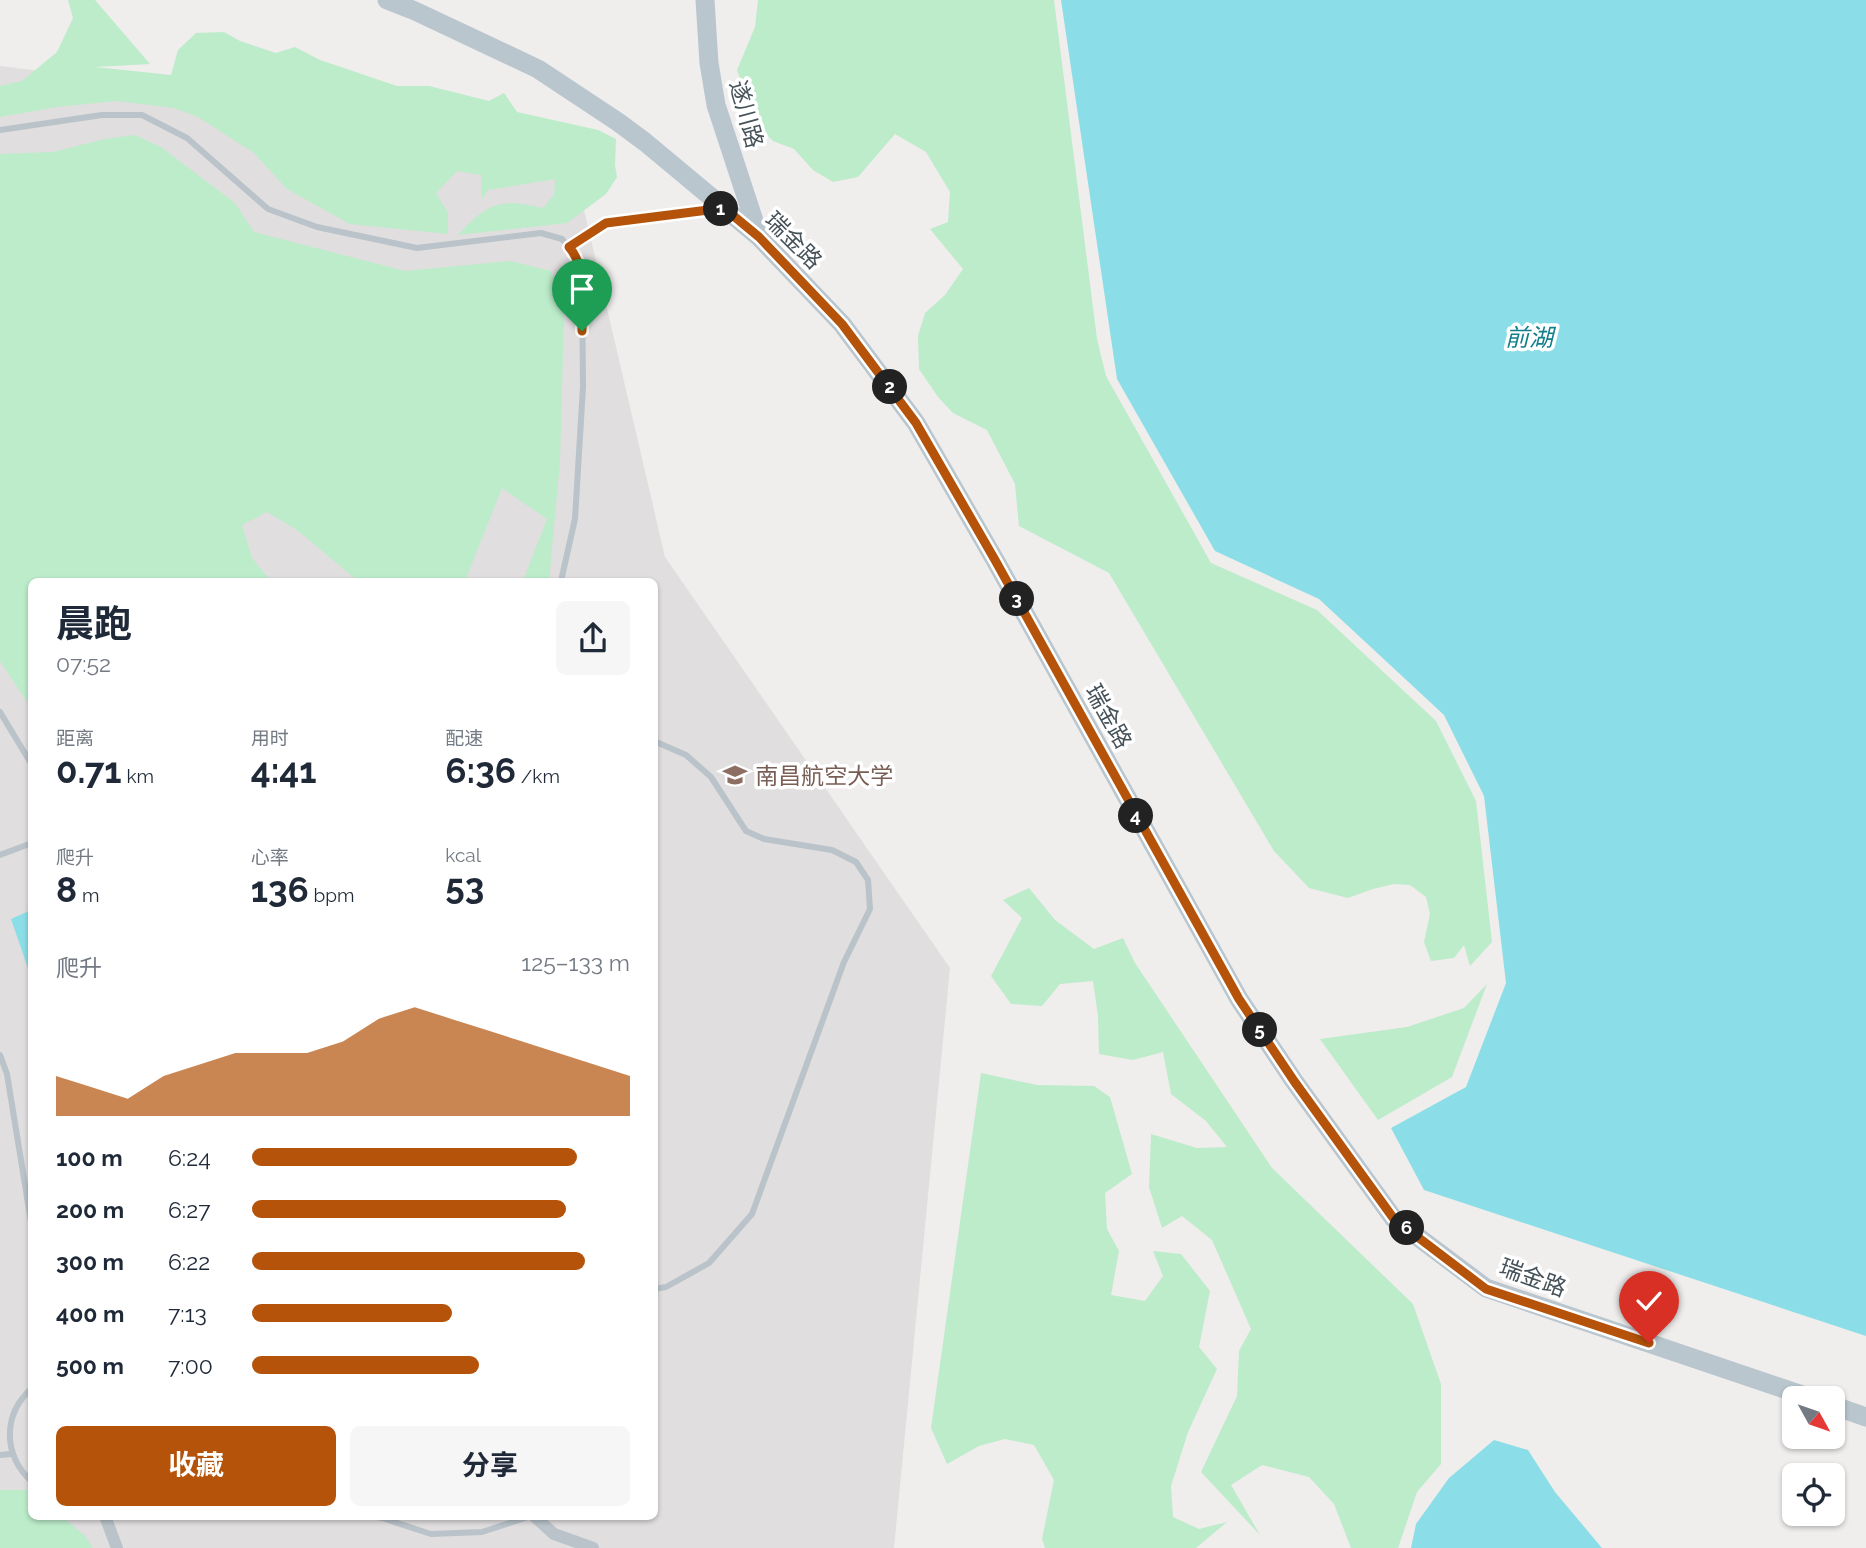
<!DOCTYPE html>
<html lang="zh">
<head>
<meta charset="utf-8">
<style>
  body { margin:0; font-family:Raleway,"Noto Sans SC",sans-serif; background:#f6f6f7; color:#1f2937; height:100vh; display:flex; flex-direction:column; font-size:26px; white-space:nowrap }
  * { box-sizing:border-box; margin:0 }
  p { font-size:23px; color:#747a83 }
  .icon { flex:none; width:38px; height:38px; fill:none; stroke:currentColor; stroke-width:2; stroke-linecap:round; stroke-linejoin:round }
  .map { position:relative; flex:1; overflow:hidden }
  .sheet { position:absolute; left:28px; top:578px; width:630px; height:942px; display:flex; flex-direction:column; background:#fff; border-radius:10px; box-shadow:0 2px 5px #0004 }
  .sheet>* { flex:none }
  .needle { width:46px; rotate:130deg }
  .tools { position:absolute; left:1782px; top:1386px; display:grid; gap:14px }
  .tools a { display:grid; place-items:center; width:63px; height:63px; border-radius:10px; background:#fff; box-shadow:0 2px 5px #0004; font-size:35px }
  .pin { position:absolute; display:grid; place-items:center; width:60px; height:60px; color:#fff; margin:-72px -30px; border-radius:50% 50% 50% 0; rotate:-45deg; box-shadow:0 0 7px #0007 }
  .pin .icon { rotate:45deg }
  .km { position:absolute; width:35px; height:35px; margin:-18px; border-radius:50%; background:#222; color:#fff; font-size:19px; line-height:35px; text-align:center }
  .round { display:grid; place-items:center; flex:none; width:74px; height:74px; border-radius:10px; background:#f6f6f7 }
  .summary { display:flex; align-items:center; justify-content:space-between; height:119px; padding:0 28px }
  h1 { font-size:38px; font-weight:700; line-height:52px }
  .figures { display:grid; grid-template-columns:repeat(3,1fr); gap:10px; height:119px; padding:7px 28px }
  .figures div { display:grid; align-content:center }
  .figures b { font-size:35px; font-weight:700 }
  .figures small { font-size:19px; font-weight:400 }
  .figures p { font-size:19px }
  .chart { height:196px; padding:14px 28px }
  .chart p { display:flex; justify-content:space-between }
  .chart svg { width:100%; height:126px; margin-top:7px; fill:#b45309; opacity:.7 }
  .primary-button { display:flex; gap:14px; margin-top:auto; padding:14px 28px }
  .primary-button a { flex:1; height:80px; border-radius:10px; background:#b45309; color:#fff; font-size:28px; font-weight:700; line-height:80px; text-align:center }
  .primary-button a+a { background:#f6f6f7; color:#1f2937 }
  ul { padding:0 28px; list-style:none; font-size:23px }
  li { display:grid; grid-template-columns:112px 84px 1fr; align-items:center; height:52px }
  li i { height:18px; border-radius:9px; background:#b45309 }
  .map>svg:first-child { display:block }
  .education { fill:#e0dede; fill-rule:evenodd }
  .green { fill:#bcecca }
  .water { fill:#8bdee7 }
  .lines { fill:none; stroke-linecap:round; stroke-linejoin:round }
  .lane { stroke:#b9c3c9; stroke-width:6 }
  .street { stroke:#b9c3c9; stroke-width:12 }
  .secondary { stroke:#b9c6ce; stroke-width:19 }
  .route-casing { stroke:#fff; stroke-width:14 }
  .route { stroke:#b45309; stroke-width:9 }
  .labels { text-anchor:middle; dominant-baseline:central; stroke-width:7; stroke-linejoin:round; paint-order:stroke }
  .street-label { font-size:23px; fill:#465259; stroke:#fff }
  .education-label { font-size:23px; fill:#785e54; stroke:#fff; text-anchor:start }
  .water-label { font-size:24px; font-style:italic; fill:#127f8b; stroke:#fff }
</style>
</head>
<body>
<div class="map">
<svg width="1866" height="1548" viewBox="0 0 1866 1548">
  <rect width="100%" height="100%" fill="#f0eded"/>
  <path class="education" d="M 0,66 L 567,137 L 665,557 L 950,968 L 894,1548 L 0,1548 ZM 32,581 L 654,581 L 654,1516 L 32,1516 Z"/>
  <g class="green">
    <path d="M 68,0 L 95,0 L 150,64 L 95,67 L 171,75 L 178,50 L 196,33 L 224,32 L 240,41 L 276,53 L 295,47 L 320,60 L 397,86 L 429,86 L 489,101 L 504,93 L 517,112 L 598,130 L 616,139 L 615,165 L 617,177 L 606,194 L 567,223 L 458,235 C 488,202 501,198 543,208 L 554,195 L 555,179 L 488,190 L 482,199 L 481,175 L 457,171 L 436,193 L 448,213 L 448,234 L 350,224 L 287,189 L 254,153 L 198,117 L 174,108 L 116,101 L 57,107 L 0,117 L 0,86 L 22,81 L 57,52 L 73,18 Z"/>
    <polygon points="758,0 1054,0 1097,339 1106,376 1211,563 1317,610 1436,721 1476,801 1492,942 1470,966 1464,945 1454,958 1431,961 1424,942 1430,914 1426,897 1410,885 1394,884 1373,889 1348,898 1309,888 1274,851 1109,573 1019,526 1015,484 987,430 953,413 938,397 919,369 918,336 925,313 945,295 963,269 930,229 948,222 950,192 926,152 895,134 858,177 833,182 813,170 794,149 773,141 756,124 737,70 755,27"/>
    <polygon points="135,135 161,147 235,203 254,232 405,271 510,261 551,271 564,312 560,462 549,581 523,581 547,519 502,488 465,581 358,581 297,530 267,512 242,525 252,558 271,581 32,581 31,708 0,661 0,154 53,152 105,139"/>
    <polygon points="1029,888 1055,920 1094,949 1123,938 1135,963 1272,1168 1413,1304 1441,1384 1441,1464 1417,1492 1398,1548 1351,1548 1334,1504 1309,1477 1262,1465 1231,1485 1260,1535 1201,1472 1237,1396 1239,1351 1251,1329 1212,1240 1182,1216 1162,1228 1149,1187 1151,1134 1197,1148 1227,1147 1206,1121 1171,1094 1163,1052 1133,1060 1099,1054 1098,1016 1093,981 1060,984 1042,1006 1011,1004 991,976 1022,918 1003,900"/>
    <polygon points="1487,984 1452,1077 1378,1120 1320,1039 1407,1027 1464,1008"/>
    <polygon points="981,1073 1037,1085 1094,1086 1110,1097 1132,1174 1105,1193 1107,1229 1119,1251 1111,1295 1145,1301 1163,1276 1153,1251 1181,1254 1210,1291 1199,1347 1217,1369 1188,1432 1171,1486 1173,1517 1199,1529 1227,1522 1196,1548 1045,1548 1042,1539 1054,1480 1034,1445 1005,1439 979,1446 947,1464 931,1428"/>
    <polygon points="0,1490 27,1490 31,1493 32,1516 61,1516 85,1536 93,1548 0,1548"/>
  </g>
  <g class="water">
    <polygon points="1061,0 1866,0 1866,1336 1424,1190 1391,1128 1466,1087 1506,983 1484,796 1444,715 1319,599 1215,551 1117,379"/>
    <polygon points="31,910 31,977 11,919"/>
    <polygon points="1494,1440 1528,1450 1555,1492 1602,1548 1411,1548 1416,1524 1449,1478"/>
  </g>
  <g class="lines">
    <g class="lane">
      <polyline points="0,130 102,115 142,115 187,138 268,209 317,227 417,248 541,233 562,239 576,256 582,274 583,387 575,519 561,581"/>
      <polyline points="569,247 606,223 720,209"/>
      <polyline points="0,712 32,765"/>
      <polyline points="654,741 686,755 711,777 746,831 764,839 832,850 856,862 868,880 870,909 844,962 752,1214 709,1263 666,1287 654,1289"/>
      <polyline points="0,855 32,843"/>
      <polyline points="0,1055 7,1074 32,1228"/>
      <path d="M 32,1388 C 2,1415 3,1455 32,1482"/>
      <polyline points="0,1455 11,1454"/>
      <polyline points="373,1516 382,1518 397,1516"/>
      <polyline points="382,1518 431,1534 482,1532 531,1516"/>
    </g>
    <g class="street">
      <polyline points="105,1516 117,1548"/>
      <polyline points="534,1516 554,1534 593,1548"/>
    </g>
    <g class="secondary">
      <polyline points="387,0 415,11 538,69 618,122 645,142 759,237 842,324 916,423 995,560 1239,999 1294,1081 1394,1219 1486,1288 1811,1398"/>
      <polyline points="705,0 709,63 716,105 759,236"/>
      <polyline points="1832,1405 1866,1417"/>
    </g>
  </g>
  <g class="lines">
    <g class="route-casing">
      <path id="route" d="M 582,331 C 582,303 588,269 569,247 L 606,223 L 724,208 L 759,237 L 842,324 L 916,423 L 995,560 L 1239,999 L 1294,1081 L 1394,1219 L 1486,1289 L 1649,1343"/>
    </g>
    <use href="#route" class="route"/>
  </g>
  <defs>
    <g id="university-bare" transform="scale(1.89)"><path d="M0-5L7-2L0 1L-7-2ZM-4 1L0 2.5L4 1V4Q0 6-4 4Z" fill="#8d6e63" stroke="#fff" stroke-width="2.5" paint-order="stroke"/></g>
  </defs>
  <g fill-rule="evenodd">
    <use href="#university-bare" x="735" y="775"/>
  </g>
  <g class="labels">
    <g class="street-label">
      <text transform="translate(747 114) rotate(75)">遂川路</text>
      <text transform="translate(794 240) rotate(45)">瑞金路</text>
      <text transform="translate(1109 716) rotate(61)">瑞金路</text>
      <text transform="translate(1533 1277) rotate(20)">瑞金路</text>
    </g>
    <g class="education-label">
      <text x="755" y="775">南昌航空大学</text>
    </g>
    <g class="water-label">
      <text x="1529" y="337">前湖</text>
    </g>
  </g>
</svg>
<div class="tools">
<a><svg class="needle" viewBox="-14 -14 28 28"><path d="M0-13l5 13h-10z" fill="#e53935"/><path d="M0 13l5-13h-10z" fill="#747a83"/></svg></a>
<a><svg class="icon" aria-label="locate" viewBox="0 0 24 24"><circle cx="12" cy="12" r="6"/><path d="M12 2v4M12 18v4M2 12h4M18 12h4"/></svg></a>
</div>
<div class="pin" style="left:582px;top:331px;background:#1e9e55"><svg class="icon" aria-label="arrive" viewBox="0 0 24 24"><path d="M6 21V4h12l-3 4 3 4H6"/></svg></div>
<div class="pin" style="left:1649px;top:1343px;background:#d93025"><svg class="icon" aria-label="check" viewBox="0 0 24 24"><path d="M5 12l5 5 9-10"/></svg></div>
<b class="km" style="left:721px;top:209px">1</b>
<b class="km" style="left:890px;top:387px">2</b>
<b class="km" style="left:1017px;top:599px">3</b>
<b class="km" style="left:1136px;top:816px">4</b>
<b class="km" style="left:1260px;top:1030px">5</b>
<b class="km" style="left:1407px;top:1228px">6</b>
<section class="sheet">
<div class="summary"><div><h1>晨跑</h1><p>07:52</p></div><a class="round"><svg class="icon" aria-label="share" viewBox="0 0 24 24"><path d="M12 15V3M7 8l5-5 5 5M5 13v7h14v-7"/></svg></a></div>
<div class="figures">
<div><p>距离</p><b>0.71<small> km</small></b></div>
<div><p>用时</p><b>4:41</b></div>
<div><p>配速</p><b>6:36<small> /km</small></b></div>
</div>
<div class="figures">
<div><p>爬升</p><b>8<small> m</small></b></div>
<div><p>心率</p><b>136<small> bpm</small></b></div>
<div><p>kcal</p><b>53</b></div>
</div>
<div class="chart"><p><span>爬升</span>125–133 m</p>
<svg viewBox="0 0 160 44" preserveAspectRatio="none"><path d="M0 44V30L10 34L20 38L30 30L40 26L50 22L60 22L70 22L80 18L90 10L100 6L110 10L120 14L130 18L140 22L150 26L160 30V44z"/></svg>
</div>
<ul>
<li><b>100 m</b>6:24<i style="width:86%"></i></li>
<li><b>200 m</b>6:27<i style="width:83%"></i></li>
<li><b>300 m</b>6:22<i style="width:88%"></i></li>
<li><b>400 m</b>7:13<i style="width:53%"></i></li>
<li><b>500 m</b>7:00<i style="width:60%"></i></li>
</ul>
<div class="primary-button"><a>收藏</a><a>分享</a></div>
</section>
</div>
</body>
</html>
